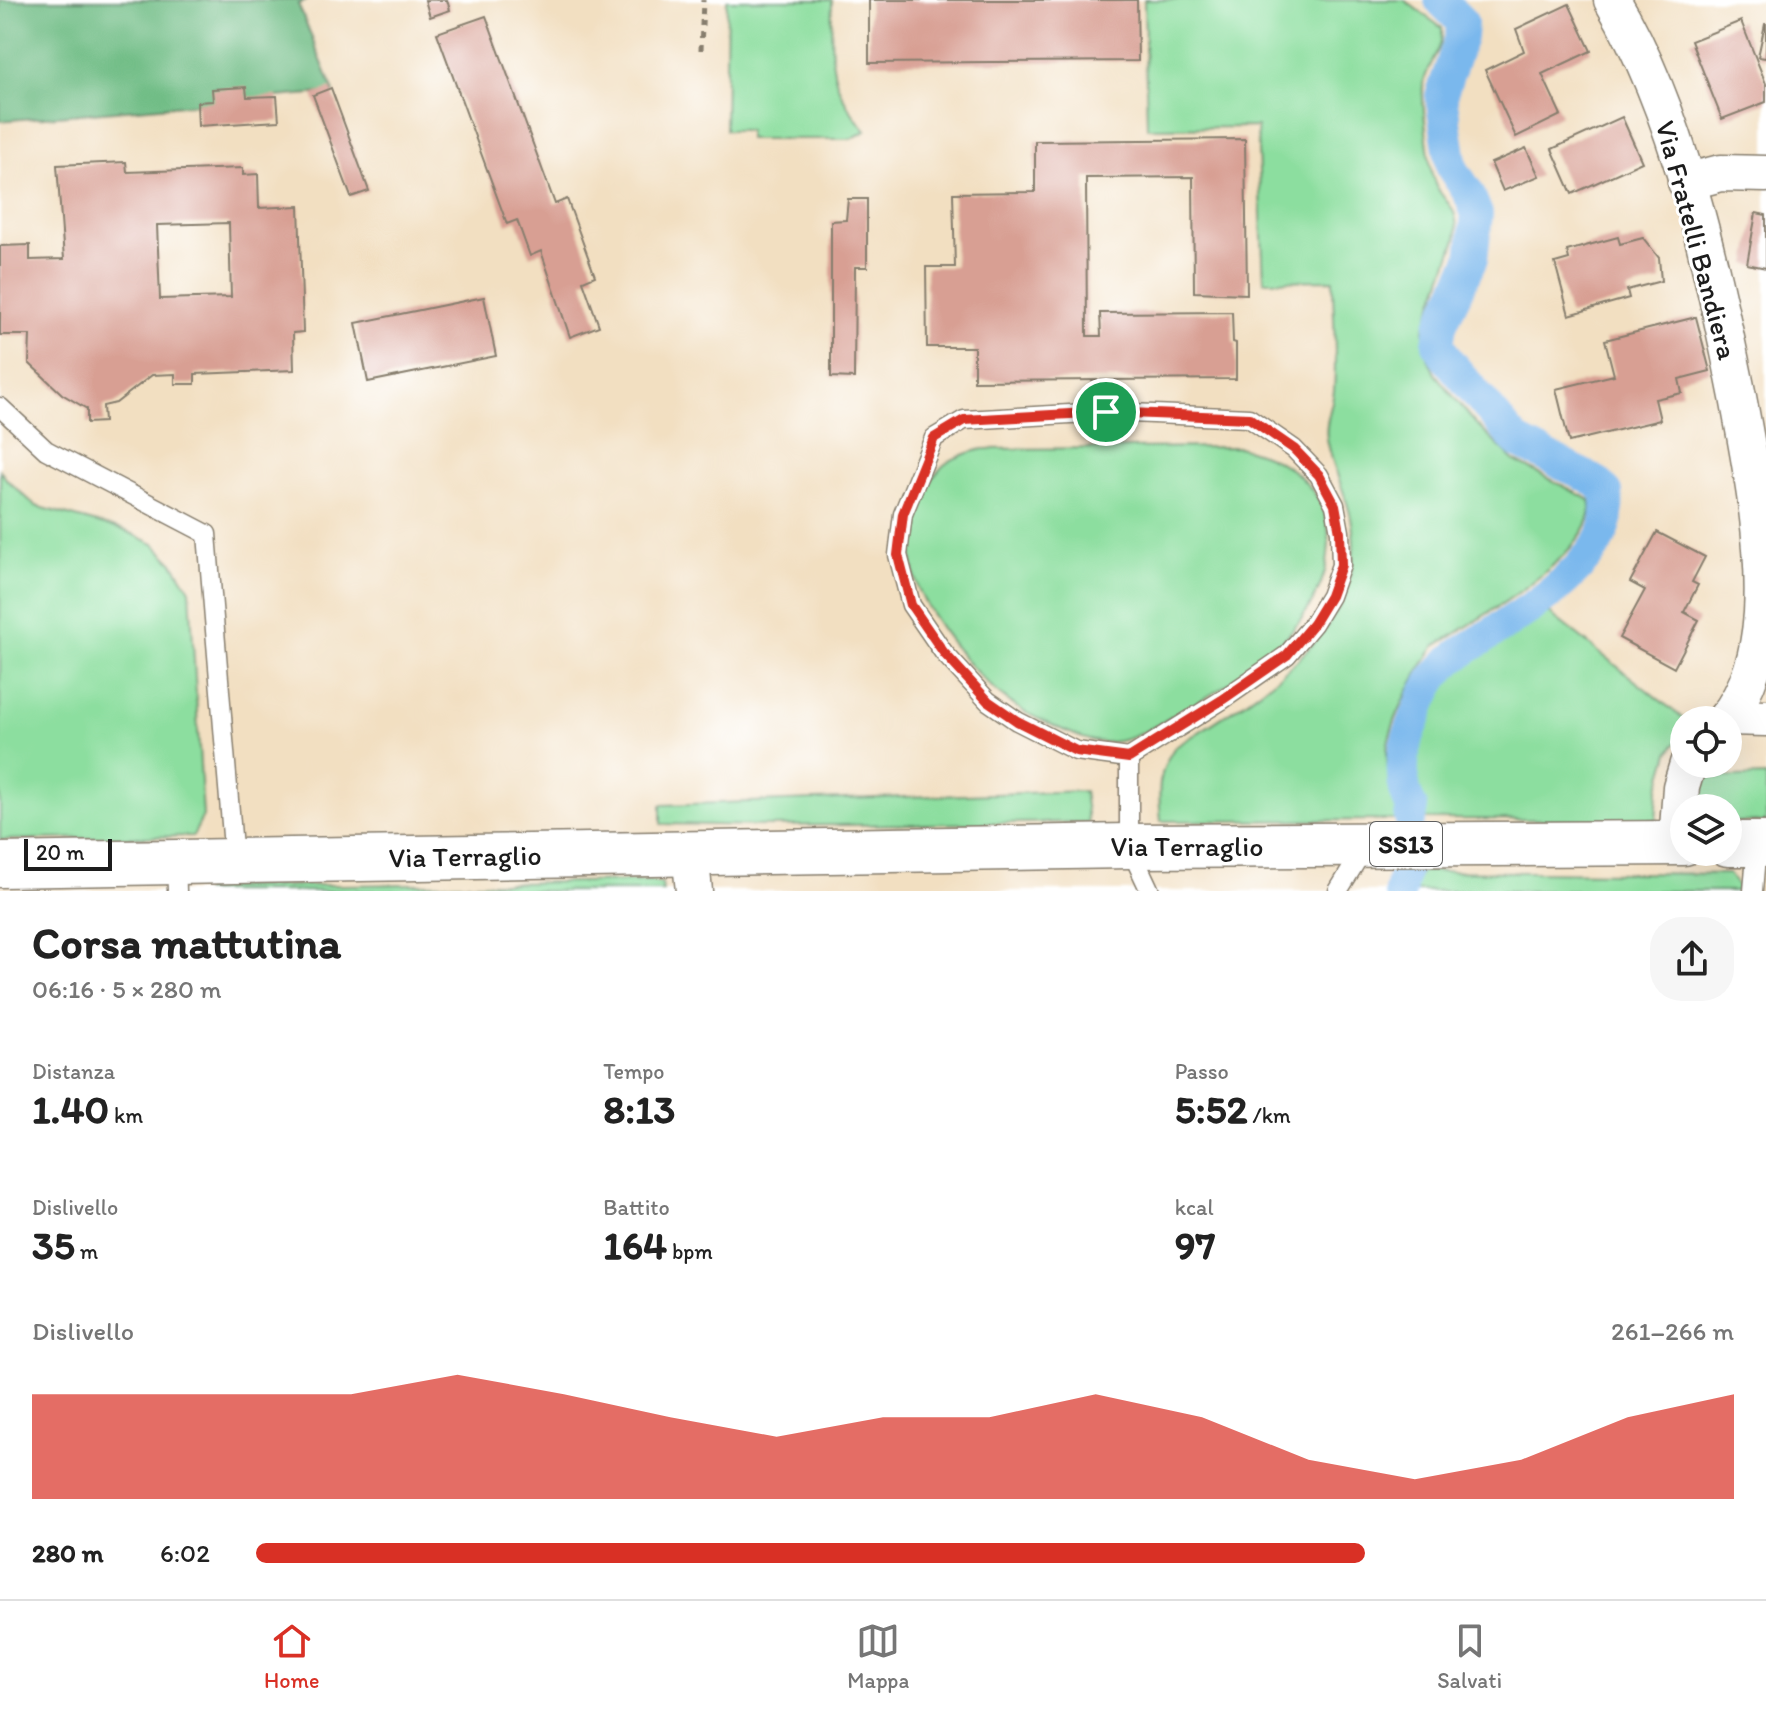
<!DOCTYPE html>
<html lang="it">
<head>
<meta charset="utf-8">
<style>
  body { margin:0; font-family:Itim,sans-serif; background:#f6f6f6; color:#222; height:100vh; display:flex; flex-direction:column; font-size:30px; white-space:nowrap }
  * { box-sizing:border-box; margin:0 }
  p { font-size:26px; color:#767676 }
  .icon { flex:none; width:44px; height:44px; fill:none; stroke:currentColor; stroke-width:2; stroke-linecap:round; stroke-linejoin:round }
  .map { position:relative; height:891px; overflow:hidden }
  .side { display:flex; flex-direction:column; background:#fff; flex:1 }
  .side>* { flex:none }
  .fabs { position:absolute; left:1670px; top:706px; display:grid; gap:16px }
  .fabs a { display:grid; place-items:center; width:72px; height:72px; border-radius:50%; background:#fff; box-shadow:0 8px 32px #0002; font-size:40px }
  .scale { position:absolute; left:24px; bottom:20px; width:88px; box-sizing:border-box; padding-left:8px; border:4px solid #1c1c1c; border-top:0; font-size:22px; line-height:28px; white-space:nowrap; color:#1c1c1c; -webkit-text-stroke:6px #fff; paint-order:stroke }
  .pin { position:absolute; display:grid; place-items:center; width:68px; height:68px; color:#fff; margin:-34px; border:4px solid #fff; border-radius:50%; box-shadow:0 2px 8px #0007 }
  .round { display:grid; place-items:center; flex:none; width:84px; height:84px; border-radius:32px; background:#f6f6f6 }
  .summary { display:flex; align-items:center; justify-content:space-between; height:136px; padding:0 32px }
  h1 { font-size:44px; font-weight:700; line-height:60px }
  .stats { display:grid; grid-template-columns:repeat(3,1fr); gap:12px; height:136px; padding:8px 32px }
  .stats div { display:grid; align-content:center }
  .stats b { font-size:40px; font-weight:700 }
  .stats small { font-size:22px; font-weight:400 }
  .stats p { font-size:22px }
  .chart { height:224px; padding:16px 32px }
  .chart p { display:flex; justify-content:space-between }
  .chart svg { width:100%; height:144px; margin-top:8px; fill:#d93025; opacity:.7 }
  ul { padding:0 32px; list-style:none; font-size:26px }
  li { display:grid; grid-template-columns:128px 96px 1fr; align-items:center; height:60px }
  li i { height:20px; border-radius:10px; background:#d93025 }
  .tab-bar { display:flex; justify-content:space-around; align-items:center; height:112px; border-top:2px solid #e0e0e0; background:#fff; font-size:22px; color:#767676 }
  .tab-bar a { display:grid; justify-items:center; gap:4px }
  .tab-bar .on { color:#d93025 }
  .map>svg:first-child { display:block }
  .green { fill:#8cde9f; stroke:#547d5e; stroke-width:2 }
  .forest { fill:#71bd86; stroke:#466c51; stroke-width:2 }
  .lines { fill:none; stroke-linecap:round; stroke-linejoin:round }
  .canal { stroke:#7ab8ed; stroke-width:32 }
  .building { fill:#d89f93; fill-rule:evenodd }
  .lane-casing { stroke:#877e6e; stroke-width:21 }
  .street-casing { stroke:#877e6e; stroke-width:39 }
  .primary-casing { stroke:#877e6e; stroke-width:47 }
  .path { stroke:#877e6e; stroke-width:5; stroke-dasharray:6 6; stroke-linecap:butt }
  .lane { stroke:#fff; stroke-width:18 }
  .street { stroke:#fff; stroke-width:36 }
  .primary { stroke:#fff; stroke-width:44 }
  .route-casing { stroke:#fff; stroke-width:16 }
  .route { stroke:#d93025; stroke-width:10 }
  .labels { text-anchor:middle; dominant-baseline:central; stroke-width:6; stroke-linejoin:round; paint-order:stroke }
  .shield { fill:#fff; stroke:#606060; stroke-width:2 }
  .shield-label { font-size:26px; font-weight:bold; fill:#1c1c1c }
  .street-label { font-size:28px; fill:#1c1c1c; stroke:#fff }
</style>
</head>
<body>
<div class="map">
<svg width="1766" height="891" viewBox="0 0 1766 891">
  <rect width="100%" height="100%" fill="#fff"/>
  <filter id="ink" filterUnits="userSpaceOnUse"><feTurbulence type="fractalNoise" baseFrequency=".0125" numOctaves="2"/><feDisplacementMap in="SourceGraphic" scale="16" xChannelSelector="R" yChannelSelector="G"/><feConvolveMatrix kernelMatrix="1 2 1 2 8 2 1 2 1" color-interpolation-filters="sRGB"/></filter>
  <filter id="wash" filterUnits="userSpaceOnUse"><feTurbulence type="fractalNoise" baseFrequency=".006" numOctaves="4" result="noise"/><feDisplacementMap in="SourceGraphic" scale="32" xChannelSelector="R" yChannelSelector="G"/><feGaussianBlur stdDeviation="1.8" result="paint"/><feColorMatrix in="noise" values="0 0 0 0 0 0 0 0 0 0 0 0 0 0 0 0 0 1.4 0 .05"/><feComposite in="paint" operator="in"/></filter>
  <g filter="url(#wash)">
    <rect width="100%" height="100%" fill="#f2dfc1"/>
    <g class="green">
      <path d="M 727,0 L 832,0 C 831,59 826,83 866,131 L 851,139 L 748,139 L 748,130 L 725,130 Z"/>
      <path d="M 1144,0 L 1404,0 L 1442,28 C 1444,52 1426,64 1423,86 C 1421,94 1430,169 1433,178 C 1440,203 1461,202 1456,239 L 1424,329 L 1425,351 L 1435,374 L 1476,424 L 1513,460 L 1590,500 C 1604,549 1472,623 1435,646 C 1419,668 1389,724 1387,751 C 1387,761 1388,772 1389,783 L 1396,785 L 1402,820 L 1161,821 C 1158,790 1157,775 1174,748 C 1249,699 1365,638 1353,531 C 1350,499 1332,470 1327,438 C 1324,423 1333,405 1334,390 C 1337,354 1333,316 1333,280 L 1264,281 L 1257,127 L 1147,128 Z"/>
      <path d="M 1238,447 C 1272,455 1298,468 1317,497 C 1326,511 1329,527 1329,543 C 1327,627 1241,679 1175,715 C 1153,727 1129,744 1102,742 C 1086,741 1071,733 1056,727 C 1046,722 1033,717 1023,711 C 986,689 943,637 923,599 C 908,570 909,528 922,499 C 938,464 947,458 983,449 Z"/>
      <polygon points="0,470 7,480 36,506 126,531 154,544 173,563 190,590 203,816 193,836 0,840"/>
      <polygon points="1548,612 1685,720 1684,731 1669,753 1658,790 1656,820 1422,819 1423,804 1416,787 1414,752 1429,712 1442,686 1471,658"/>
      <polygon points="1766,776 1766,822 1728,822 1728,808 1698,808 1697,786 1702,778"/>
      <polygon points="1084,791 1088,822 768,826 661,824 661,805"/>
      <polygon points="1421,871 1729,874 1737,885 1737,891 1413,891"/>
      <polygon points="649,881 662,884 663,891 204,891 204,887"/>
    </g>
    <polygon class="forest" points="0,0 308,0 298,4 334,92 0,121"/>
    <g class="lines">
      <g class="canal">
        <path d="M 1410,818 L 1412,807 C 1400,789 1401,757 1408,737 C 1417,715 1424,690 1440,671 C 1451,657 1469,648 1484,638 C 1525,612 1572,584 1599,541 C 1608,527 1608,510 1607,493 L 1597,482 L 1516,441 L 1447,359 L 1438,344 L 1441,325 L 1472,259 L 1477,214 L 1469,194 L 1452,168 L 1441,96 L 1461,37 L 1462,22 L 1440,0"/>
        <polyline points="1400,891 1405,868"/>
      </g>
    </g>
    <g id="blocks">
      <g class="building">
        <polygon points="425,0 447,0 450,10 430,17"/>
        <polygon points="869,0 1137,0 1138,61 869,63"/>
        <polygon points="1569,4 1591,51 1542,74 1561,115 1516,137 1485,70 1524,51 1516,29"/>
        <polygon points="486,16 555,204 567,199 595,276 583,281 599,326 570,337 541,251 530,256 517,220 507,224 437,33"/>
        <polygon points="1741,21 1766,84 1766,102 1722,119 1691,41"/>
        <polygon points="1765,24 1766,24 1766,58 1758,57"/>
        <polygon points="246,87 247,97 277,96 279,121 198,126 197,102 213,101 212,89"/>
        <polygon points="331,88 369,191 351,197 313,95"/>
        <polygon points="1622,117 1642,162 1572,194 1552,149"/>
        <polygon points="1245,139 1247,294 1194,292 1193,177 1086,178 1087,336 1101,336 1100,313 1232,312 1233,342 1236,343 1236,379 974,381 974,347 927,347 926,267 955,267 953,193 1035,192 1035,141"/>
        <polygon points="1526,148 1539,176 1503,191 1491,163"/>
        <path d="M 126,162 L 127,172 L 243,168 L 243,175 L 258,174 L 259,208 L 299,206 L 303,332 L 293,333 L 294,370 L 195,374 L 195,384 L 175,384 L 175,374 L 152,375 L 116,403 L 103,406 L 104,422 L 87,423 L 87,409 L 62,394 L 29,363 L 30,335 L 0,335 L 0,246 L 30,245 L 30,260 L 64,259 L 57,165 ZM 229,223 L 231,297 L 160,299 L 157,225 Z"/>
        <polygon points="848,199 867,199 867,267 855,267 854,378 831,377 831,221 846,220"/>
        <polygon points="1756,213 1766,215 1766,268 1747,264"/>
        <polygon points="1618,237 1620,244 1643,238 1659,258 1661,281 1627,290 1629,298 1569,315 1555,263 1569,259 1567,251"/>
        <polygon points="484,297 496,356 368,382 356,323"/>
        <polygon points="1696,317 1710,371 1679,379 1682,393 1655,399 1660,420 1569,442 1556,389 1614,375 1605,340"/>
        <polygon points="1657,532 1705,557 1692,582 1698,585 1684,612 1699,620 1674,668 1619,638 1645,590 1630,582"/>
      </g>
    </g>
  </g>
  <g filter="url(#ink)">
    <use href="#blocks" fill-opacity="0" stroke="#877e6e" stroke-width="2"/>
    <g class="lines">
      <g class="lane-casing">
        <g id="lane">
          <polyline points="0,407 46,450 207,534 234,860"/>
          <polygon points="1106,412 1249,418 1294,449 1319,475 1335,505 1340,532 1341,565 1330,596 1313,624 1287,655 1222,700 1129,758 1076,751 1017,721 988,701 944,653 911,605 898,555 903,514 934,438 964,420"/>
          <polyline points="1129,758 1129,846 1150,891"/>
          <polyline points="176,861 177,891"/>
          <polyline points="1338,891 1365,847"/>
          <polyline points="1753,891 1757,844"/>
        </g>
      </g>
      <g class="street-casing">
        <g id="street">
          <path d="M 1612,0 C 1679,112 1713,270 1738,397 C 1751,467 1766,542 1762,613 C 1759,653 1750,689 1725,720"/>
          <polyline points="1686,182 1721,173 1766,174"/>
          <polyline points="1727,717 1766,718"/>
          <polyline points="1677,843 1681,787 1688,764"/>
          <polyline points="690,852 694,891"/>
        </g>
      </g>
      <g class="primary-casing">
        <g id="primary">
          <polyline points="1728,844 1766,844"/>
          <polyline points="0,865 1129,846 1684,843"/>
        </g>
      </g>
      <polyline class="path" points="701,50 703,0"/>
      <use href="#lane" class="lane"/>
      <use href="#street" class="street"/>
      <use href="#primary" class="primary"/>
    </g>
  </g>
  <g class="lines" filter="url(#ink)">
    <g class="route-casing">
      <polygon id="route" points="1106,412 1249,418 1294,449 1319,475 1335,505 1340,532 1341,565 1330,596 1313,624 1287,655 1222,700 1129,758 1076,751 1017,721 988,701 944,653 911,605 898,555 903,514 934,438 964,420"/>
    </g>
    <use href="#route" class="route"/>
  </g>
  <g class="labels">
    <rect class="shield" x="1370" y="822" width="72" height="44" rx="6"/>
    <g class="shield-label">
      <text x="1406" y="844">SS13</text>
    </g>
    <g class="street-label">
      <text transform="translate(1697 240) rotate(75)">Via Fratelli Bandiera</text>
      <text x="1187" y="846">Via Terraglio</text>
      <text transform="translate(465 856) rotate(-1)">Via Terraglio</text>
    </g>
  </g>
</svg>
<div class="fabs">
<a><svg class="icon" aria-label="locate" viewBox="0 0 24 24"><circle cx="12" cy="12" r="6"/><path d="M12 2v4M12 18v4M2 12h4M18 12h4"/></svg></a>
<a><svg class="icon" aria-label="layers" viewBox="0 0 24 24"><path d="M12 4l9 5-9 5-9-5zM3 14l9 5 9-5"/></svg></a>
</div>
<div class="scale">20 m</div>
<div class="pin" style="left:1106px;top:412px;background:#1e9e55"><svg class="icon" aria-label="arrive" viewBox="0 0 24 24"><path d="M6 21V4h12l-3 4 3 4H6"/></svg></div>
</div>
<section class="side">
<div class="summary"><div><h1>Corsa mattutina</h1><p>06:16 · 5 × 280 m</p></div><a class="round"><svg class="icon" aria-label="share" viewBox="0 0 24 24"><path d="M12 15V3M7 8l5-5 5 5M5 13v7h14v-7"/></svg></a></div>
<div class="stats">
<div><p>Distanza</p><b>1.40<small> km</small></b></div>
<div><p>Tempo</p><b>8:13</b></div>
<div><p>Passo</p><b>5:52<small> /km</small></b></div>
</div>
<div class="stats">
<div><p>Dislivello</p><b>35<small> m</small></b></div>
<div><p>Battito</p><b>164<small> bpm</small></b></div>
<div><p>kcal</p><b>97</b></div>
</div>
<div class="chart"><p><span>Dislivello</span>261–266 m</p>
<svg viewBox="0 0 160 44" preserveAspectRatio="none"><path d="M0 44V12L10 12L20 12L30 12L40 6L50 12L60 19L70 25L80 19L90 19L100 12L110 19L120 32L130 38L140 32L150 19L160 12V44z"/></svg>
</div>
<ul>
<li><b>280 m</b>6:02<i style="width:75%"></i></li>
</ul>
</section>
<nav class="tab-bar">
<a class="on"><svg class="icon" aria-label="home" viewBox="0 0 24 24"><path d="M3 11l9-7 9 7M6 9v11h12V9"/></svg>Home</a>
<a><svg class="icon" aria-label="map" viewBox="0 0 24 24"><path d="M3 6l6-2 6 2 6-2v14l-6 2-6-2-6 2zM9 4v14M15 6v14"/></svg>Mappa</a>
<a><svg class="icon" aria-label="saved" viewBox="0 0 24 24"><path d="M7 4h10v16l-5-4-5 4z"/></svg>Salvati</a>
</nav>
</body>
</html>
